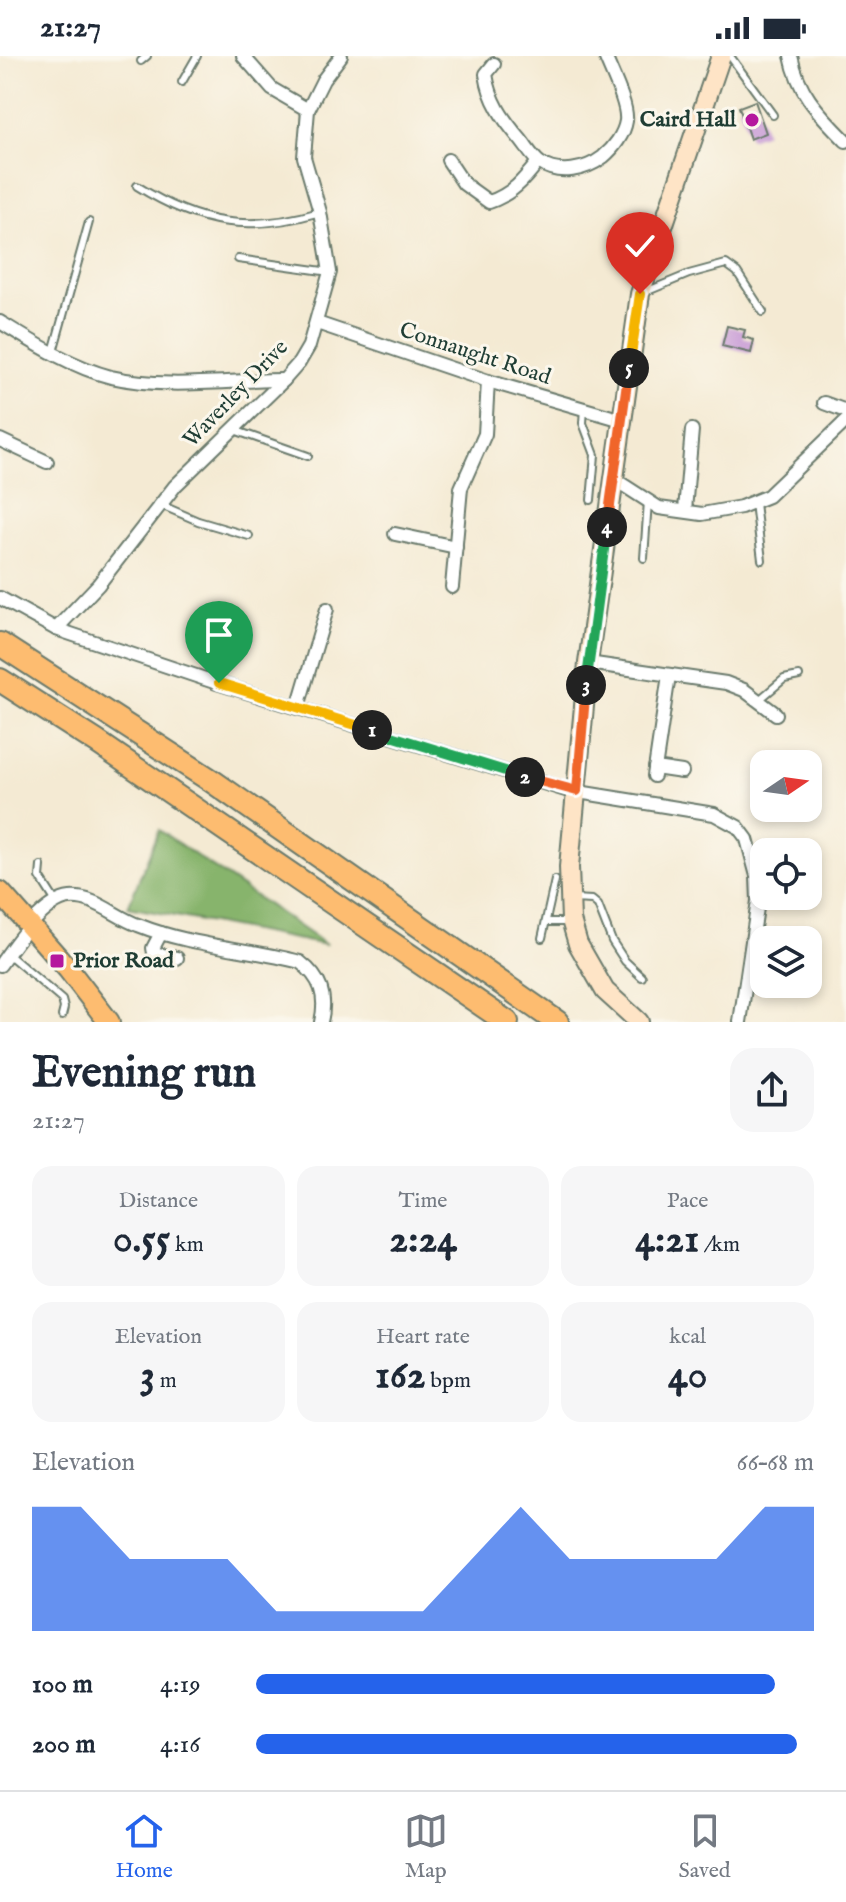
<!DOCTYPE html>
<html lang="en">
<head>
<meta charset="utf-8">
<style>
  body { margin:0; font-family:"IM FELL English",serif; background:#f6f6f7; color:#1f2937; height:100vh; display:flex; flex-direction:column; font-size:30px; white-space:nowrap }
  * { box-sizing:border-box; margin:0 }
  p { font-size:26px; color:#747a83 }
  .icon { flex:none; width:44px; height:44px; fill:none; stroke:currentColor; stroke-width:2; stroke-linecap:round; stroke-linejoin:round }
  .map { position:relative; height:966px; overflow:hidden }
  .details { display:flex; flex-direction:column; background:#fff; flex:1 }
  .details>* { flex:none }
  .needle { width:52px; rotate:77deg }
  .fabs { position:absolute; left:750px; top:694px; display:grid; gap:16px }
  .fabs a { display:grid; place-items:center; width:72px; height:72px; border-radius:16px; background:#fff; box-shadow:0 4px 12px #0003; font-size:40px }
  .pin { position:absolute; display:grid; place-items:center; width:68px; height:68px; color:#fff; margin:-82px -34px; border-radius:50% 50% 50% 0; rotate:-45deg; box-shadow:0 0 8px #0007 }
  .pin .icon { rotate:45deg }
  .km { position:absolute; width:40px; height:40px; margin:-20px; border-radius:50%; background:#222; color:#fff; font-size:22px; line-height:40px; text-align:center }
  .round { display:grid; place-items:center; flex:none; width:84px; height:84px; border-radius:24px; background:#f6f6f7 }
  .overview { display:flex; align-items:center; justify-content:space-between; height:136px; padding:0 32px }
  h1 { font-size:44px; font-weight:700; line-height:60px }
  .metrics { display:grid; grid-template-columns:repeat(3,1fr); gap:12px; height:136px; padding:8px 32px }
  .metrics div { display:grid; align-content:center; border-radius:20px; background:#f6f6f7; text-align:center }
  .metrics b { font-size:40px; font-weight:700 }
  .metrics small { font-size:22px; font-weight:400 }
  .metrics p { font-size:22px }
  .chart { height:224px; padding:16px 32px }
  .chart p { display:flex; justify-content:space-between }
  .chart svg { width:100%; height:144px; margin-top:8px; fill:#2563eb; opacity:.7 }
  ul { padding:0 32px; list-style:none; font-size:26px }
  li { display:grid; grid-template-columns:128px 96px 1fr; align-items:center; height:60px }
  li i { height:20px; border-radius:10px; background:#2563eb }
  .status { display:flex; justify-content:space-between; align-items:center; height:56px; padding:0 40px; background:#fff; direction:ltr }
  .status svg { height:22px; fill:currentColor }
  .dock { display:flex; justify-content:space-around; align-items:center; height:112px; border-top:2px solid #e0e1e3; background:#fff; font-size:22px; color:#747a83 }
  .dock a { display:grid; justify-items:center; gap:4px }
  .dock .active { color:#2563eb }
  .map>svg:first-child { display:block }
  .forest { fill:#87b46c; stroke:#537850; stroke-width:2 }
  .building { fill:#c495d4 }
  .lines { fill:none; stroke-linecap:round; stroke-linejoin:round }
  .lane-casing { stroke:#6a7a6c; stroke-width:10 }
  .street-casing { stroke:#6a7a6c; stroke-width:16 }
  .secondary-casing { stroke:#6a7a6c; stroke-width:22 }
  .primary-casing { stroke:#6a7a6c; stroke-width:24 }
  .highway-casing { stroke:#6a7a6c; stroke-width:26 }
  .lane { stroke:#fff; stroke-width:6 }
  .street { stroke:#fff; stroke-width:12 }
  .secondary { stroke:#fee4c6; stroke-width:18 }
  .primary { stroke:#fdbc70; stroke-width:20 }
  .highway { stroke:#fdbc70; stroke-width:22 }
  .split-1-casing { stroke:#fff; stroke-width:16 }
  .split-2-casing { stroke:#fff; stroke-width:16 }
  .split-3-casing { stroke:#fff; stroke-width:16 }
  .split-4-casing { stroke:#fff; stroke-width:16 }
  .split-5-casing { stroke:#fff; stroke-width:16 }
  .split-6-casing { stroke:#fff; stroke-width:16 }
  .split-1 { stroke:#f5b400; stroke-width:10 }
  .split-2 { stroke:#22a559; stroke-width:10 }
  .split-3 { stroke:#f0652b; stroke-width:10 }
  .split-4 { stroke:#22a559; stroke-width:10 }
  .split-5 { stroke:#f0652b; stroke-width:10 }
  .split-6 { stroke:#f5b400; stroke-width:10 }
  .poi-dot { fill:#b5179e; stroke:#fbf7ec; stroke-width:3 }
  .labels { text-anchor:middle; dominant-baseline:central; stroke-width:6; stroke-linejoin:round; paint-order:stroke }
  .poi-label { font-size:22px; font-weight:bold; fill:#1f3d34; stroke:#fbf7ec; text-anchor:end }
  .street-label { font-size:22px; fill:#1f3d34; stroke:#fbf7ec }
</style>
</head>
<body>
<div class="status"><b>21:27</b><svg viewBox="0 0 49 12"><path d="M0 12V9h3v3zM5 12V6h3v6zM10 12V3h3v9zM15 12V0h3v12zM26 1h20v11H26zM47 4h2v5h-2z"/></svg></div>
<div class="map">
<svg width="846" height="966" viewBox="0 0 846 966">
  <rect width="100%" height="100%" fill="#fbf7ec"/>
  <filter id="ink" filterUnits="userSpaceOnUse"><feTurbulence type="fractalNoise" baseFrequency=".0125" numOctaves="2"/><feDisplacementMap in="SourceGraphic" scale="16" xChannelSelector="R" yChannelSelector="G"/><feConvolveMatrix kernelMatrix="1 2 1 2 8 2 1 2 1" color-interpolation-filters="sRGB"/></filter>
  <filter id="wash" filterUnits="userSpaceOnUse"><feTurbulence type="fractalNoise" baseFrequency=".006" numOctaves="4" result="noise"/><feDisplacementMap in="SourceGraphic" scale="32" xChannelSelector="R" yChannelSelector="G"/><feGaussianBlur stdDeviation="1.8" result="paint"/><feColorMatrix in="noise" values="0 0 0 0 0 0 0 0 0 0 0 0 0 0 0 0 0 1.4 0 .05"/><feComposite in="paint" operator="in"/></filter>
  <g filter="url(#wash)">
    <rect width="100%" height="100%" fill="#f4ead3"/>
    <polygon class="forest" points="159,774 326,889 128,851"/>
    <g id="blocks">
      <g class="building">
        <polygon points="755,45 766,77 750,83 739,51"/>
        <polygon points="727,270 745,274 743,281 754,284 751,297 722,290"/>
      </g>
    </g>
  </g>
  <g filter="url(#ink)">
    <use href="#blocks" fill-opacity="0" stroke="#6a7a6c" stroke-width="2"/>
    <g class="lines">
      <g class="lane-casing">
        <g id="lane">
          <polyline points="730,0 773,59"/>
          <polyline points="141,5 147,0"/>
          <polyline points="182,26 197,0"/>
          <path d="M 137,130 C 199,169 249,177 320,156"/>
          <polyline points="238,203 330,216"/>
          <polyline points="643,237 689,218 726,208 737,216 763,256"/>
          <polyline points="53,296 89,166"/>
          <polyline points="584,352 583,367 595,399 591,444"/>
          <polyline points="234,374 308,400"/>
          <polyline points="755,447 762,504"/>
          <polyline points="161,449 198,465 249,480"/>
          <polyline points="644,502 648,445"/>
          <polyline points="219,627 234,568"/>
          <polyline points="759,644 784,623 799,620"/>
          <polyline points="41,810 40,821 56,846"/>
          <polyline points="573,843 592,844 598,849 612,885 625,905 642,921"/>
          <polyline points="546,866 568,866"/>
          <polyline points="542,882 555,824"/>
          <polyline points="8,898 62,944 64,952 62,960"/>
        </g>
      </g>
      <g class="street-casing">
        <g id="street">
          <polyline points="243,0 272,33 308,54"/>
          <path d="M 791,0 C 799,39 819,57 846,85"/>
          <path d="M 494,8 L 486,18 C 490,45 503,63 520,83 C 526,90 532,101 540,107 C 559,120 586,114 603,101 C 614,92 624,78 626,65 C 628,48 611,16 605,0"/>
          <path d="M 448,104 L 464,128 L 489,146 C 512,138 523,125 538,106"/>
          <path d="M 0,266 C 34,287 72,311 111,321 C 168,334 226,324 284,324"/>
          <polyline points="317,267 488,325 622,364"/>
          <polyline points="824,347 846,355"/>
          <polyline points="0,384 47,406"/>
          <polyline points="614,423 659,452 702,458 741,451 768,440 846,365"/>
          <polyline points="685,454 692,374"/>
          <polyline points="395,478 456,491"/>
          <polyline points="452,531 461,432 485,378 488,325"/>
          <polyline points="0,542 56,573 214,626 566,734 714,758 738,771 747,783 757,820 758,845 740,966"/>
          <polyline points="56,573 98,529 175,430 284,324 299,307 309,290 330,216 320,156 304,101 308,54 323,24 341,0"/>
          <polyline points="588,607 726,627 744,634 776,658"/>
          <polyline points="298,651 327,553"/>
          <polyline points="655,712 682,716"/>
          <polyline points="654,720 669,619"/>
          <polyline points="161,877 153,892 154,897 177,902"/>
          <path d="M 0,909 C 14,889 44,844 70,842 C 95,840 115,861 138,869 C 190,890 247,892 300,906 C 321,922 327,940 321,966"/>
        </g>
      </g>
      <g class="secondary-casing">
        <polyline id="secondary" points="639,966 605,935 578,888 571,864 569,811 588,607 640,238 721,0"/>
      </g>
      <g class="primary-casing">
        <polyline id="primary" points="0,836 68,913 109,966"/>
      </g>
      <g class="highway-casing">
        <g id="highway">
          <polyline points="0,588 212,725 557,966"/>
          <polyline points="0,624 97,686 507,966"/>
        </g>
      </g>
      <use href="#lane" class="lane"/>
      <use href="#street" class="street"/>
      <use href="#secondary" class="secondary"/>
      <use href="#primary" class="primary"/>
      <use href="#highway" class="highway"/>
    </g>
  </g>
  <g class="lines" filter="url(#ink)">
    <g class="split-1-casing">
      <polyline id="split-1" points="219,627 372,674"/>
    </g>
    <g class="split-2-casing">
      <polyline id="split-2" points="372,674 525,721"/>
    </g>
    <g class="split-3-casing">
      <polyline id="split-3" points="525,721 577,735 586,629"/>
    </g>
    <g class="split-4-casing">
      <polyline id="split-4" points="586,629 607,471"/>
    </g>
    <g class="split-5-casing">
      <polyline id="split-5" points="607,471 629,312"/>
    </g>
    <g class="split-6-casing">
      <polyline id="split-6" points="629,312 640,238"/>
    </g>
    <use href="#split-1" class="split-1"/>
    <use href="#split-2" class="split-2"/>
    <use href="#split-3" class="split-3"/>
    <use href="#split-4" class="split-4"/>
    <use href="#split-5" class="split-5"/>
    <use href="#split-6" class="split-6"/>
  </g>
  <g class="poi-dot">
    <circle cx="752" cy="64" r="8"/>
    <rect x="49" y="897" width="16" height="16" rx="4"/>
  </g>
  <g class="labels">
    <g class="poi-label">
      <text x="736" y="64">Caird Hall</text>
      <text x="73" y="905" text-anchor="start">Prior Road</text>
    </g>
    <g class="street-label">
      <text transform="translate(475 298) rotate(18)">Connaught Road</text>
      <text transform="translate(236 338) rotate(-46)">Waverley Drive</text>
    </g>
  </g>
</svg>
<div class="fabs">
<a><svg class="needle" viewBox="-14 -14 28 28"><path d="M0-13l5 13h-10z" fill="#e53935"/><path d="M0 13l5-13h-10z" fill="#747a83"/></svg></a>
<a><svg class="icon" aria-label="locate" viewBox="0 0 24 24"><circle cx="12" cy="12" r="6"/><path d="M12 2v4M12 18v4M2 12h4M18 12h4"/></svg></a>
<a><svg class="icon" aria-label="layers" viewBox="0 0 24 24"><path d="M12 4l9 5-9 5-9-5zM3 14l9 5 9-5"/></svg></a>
</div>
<div class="pin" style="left:219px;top:627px;background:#1e9e55"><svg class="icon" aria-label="arrive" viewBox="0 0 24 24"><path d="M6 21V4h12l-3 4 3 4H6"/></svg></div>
<div class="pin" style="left:640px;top:238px;background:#d93025"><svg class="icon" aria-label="check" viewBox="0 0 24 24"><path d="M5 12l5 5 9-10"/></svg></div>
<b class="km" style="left:372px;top:674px">1</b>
<b class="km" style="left:525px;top:721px">2</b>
<b class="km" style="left:586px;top:629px">3</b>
<b class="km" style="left:607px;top:471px">4</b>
<b class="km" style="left:629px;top:312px">5</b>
</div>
<section class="details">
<div class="overview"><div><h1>Evening run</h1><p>21:27</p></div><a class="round"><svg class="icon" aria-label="share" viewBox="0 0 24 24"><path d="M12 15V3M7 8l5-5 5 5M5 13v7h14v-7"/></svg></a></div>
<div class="metrics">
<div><p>Distance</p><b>0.55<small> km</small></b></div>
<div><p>Time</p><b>2:24</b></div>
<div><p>Pace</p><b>4:21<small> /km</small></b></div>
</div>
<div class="metrics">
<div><p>Elevation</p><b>3<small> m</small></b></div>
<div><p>Heart rate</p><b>162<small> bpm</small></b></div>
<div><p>kcal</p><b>40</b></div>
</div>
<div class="chart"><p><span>Elevation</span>66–68 m</p>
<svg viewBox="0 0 160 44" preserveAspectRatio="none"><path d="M0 44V6L10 6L20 22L30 22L40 22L50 38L60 38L70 38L80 38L90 22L100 6L110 22L120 22L130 22L140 22L150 6L160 6V44z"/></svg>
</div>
<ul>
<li><b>100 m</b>4:19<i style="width:93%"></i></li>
<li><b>200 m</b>4:16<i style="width:97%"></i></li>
</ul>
</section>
<nav class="dock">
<a class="active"><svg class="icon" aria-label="home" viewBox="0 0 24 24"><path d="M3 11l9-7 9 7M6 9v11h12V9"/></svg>Home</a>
<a><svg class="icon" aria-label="map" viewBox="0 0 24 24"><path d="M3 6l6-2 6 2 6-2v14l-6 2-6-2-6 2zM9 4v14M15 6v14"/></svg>Map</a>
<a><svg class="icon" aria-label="saved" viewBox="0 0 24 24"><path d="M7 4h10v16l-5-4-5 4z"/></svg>Saved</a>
</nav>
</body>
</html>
